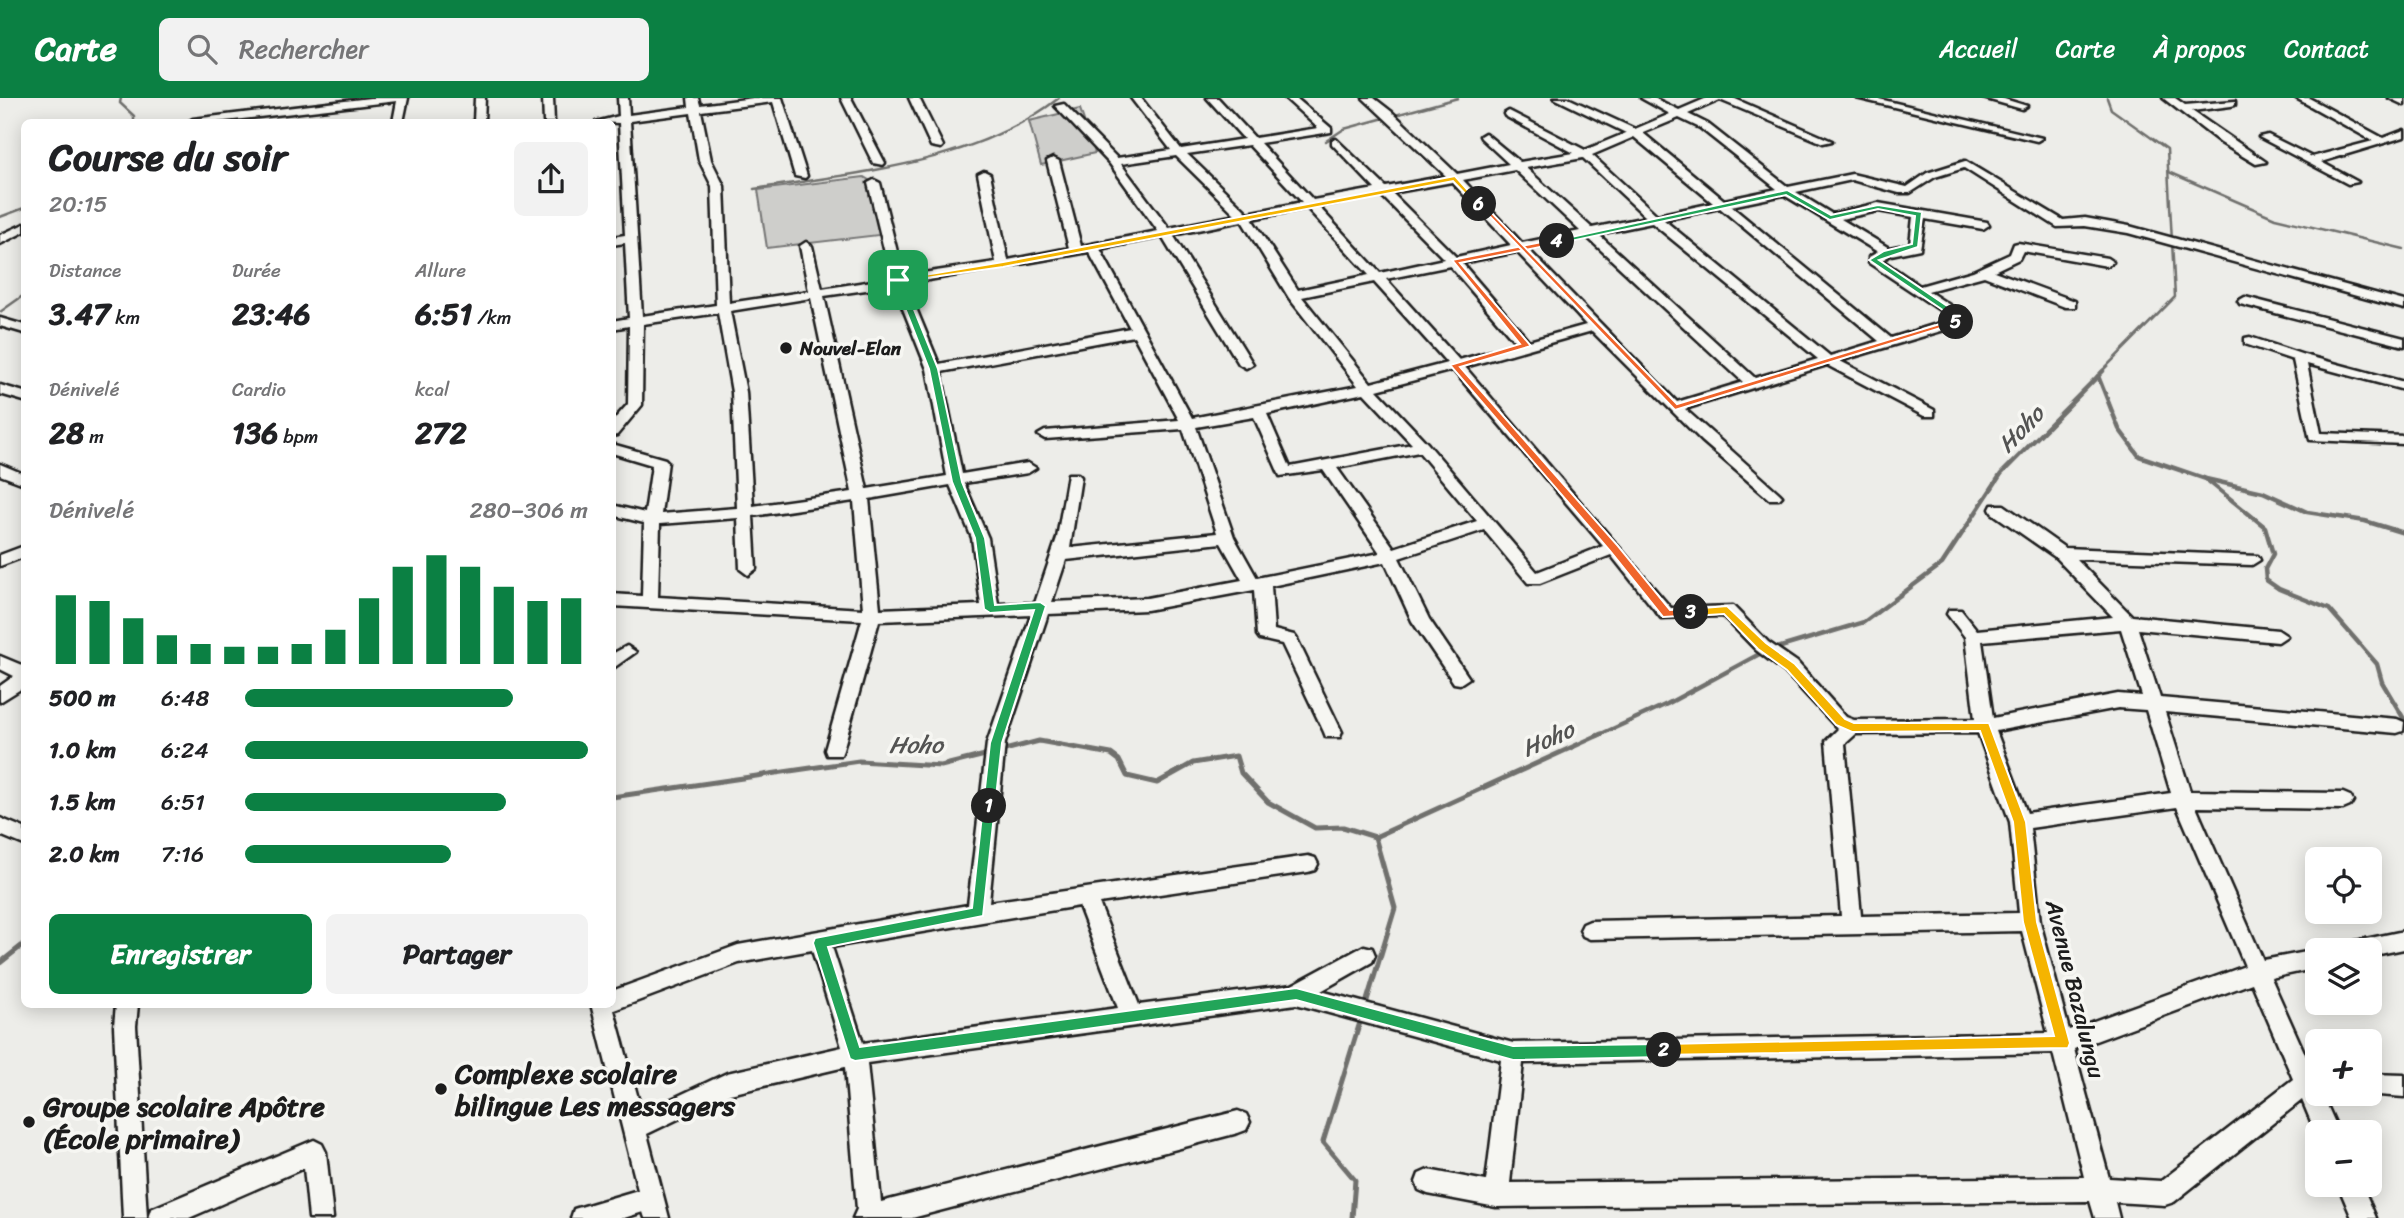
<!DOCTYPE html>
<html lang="fr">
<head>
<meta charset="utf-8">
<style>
  body { margin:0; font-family:Sriracha,sans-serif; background:#f2f2f2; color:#202124; height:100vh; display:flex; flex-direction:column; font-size:26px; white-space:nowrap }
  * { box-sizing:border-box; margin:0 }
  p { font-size:23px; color:#757577 }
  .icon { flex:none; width:38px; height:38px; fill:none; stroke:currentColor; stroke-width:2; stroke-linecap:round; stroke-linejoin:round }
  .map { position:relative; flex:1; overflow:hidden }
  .sheet { position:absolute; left:21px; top:21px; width:595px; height:889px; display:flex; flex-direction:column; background:#fff; border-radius:10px; box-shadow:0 4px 18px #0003 }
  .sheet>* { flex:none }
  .tools { position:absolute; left:2305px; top:749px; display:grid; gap:14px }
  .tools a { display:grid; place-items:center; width:77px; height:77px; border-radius:10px; background:#fff; box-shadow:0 4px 18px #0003; font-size:35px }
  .pin { position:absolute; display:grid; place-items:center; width:60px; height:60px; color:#fff; margin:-30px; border-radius:14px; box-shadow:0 4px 10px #0006 }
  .km { position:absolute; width:35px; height:35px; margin:-18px; border-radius:50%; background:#222; color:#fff; font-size:19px; line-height:35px; text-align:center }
  .round { display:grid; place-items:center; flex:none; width:74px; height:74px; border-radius:10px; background:#f2f2f2 }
  .headline { display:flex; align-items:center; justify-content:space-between; height:119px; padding:0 28px }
  h1 { font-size:38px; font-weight:800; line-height:52px }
  .figures { display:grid; grid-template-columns:repeat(3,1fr); gap:10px; height:119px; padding:7px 28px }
  .figures div { display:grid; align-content:center }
  .figures b { font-size:30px; font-weight:800 }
  .figures small { font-size:19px; font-weight:400 }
  .figures p { font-size:19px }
  .chart { height:196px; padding:14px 28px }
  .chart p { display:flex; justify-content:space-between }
  .chart svg { width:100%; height:126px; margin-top:7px; stroke:#0b8043; stroke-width:6 }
  .primary-button { display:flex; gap:14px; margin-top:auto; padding:14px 28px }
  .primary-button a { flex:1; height:80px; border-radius:10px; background:#0b8043; color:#fff; font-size:28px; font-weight:800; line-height:80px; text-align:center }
  .primary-button a+a { background:#f2f2f2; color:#202124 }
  ul { padding:0 28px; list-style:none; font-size:23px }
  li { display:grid; grid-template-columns:112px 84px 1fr; align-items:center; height:52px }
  li i { height:18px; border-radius:9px; background:#0b8043 }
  header { display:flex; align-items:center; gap:42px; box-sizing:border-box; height:98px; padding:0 35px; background:#0b8043; color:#fff }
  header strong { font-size:33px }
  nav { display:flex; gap:38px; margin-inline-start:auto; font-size:24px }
  .search { width:490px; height:63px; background:#f2f2f2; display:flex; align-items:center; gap:18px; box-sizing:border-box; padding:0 24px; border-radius:10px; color:#757577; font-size:26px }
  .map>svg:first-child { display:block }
  .green { fill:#cececb; stroke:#757574; stroke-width:2 }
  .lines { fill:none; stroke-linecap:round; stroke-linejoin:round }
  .stream-far2 { stroke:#6f6f6d; stroke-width:2.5 }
  .stream-far1 { stroke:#6f6f6d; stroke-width:4.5 }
  .stream { stroke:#6f6f6d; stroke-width:5 }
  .minor-casing { stroke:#1c1c1c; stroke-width:5 }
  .minor { fill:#f6f6f2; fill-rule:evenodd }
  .split-1 { fill:#22a559; stroke:#fff; stroke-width:2 }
  .split-2 { fill:#22a559; stroke:#fff; stroke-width:2 }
  .split-3 { fill:#f5b400; stroke:#fff; stroke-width:2 }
  .split-4 { fill:#f0652b; stroke:#fff; stroke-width:2 }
  .split-5 { fill:#22a559; stroke:#fff; stroke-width:2 }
  .split-6 { fill:#f0652b; stroke:#fff; stroke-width:2 }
  .split-7 { fill:#f5b400; stroke:#fff; stroke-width:2 }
  .poi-dot { fill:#1c1c1c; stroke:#f6f6f2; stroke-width:2.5 }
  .labels { text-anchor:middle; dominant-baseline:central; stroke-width:7; stroke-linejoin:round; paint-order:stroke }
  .far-poi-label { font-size:19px; font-weight:bold; fill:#1c1c1c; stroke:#f6f6f2; text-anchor:start }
  .street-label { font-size:23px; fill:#1c1c1c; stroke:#f6f6f2 }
  .water-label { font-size:24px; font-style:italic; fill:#535352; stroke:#f6f6f2 }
  .near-poi-label { font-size:28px; font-weight:bold; fill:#1c1c1c; stroke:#f6f6f2; text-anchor:start }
</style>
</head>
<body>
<header>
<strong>Carte</strong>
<div class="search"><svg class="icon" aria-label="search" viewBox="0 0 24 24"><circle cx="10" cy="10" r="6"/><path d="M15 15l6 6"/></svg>Rechercher</div>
<nav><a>Accueil</a><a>Carte</a><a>À propos</a><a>Contact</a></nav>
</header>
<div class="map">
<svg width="2404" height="1120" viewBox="0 0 2404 1120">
  <rect width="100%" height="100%" fill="#edede9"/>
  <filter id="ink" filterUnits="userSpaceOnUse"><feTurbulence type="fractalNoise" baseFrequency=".0143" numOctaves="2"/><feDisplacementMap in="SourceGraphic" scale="14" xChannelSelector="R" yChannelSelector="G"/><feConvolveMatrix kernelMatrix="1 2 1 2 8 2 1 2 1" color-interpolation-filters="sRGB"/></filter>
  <g filter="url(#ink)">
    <g class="green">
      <polygon points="1080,11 1095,55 1041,67 1029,23"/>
      <polygon points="864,79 869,82 879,137 767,150 758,92"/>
    </g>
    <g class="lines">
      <g class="stream-far2">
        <polyline points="121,0 120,5 134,18 134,24"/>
        <polyline points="1326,43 1344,31 1458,0"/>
        <polyline points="2169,74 2275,120 2404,151"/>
        <path d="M 754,91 C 858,74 973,67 1059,0"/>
        <polyline points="0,119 24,110"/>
        <polyline points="0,214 24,197"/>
        <polyline points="2101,274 2175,199 2167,51 2111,11 2107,0"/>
      </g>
      <g class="stream-far1">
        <polyline points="2098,278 2119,331 2139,358 2206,381 2263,394 2307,414 2365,423 2404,435"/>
        <polyline points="2207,382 2265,429 2273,456 2265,471 2266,482 2279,491 2329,511 2377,566 2382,584 2404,621"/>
        <polyline points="1774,551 1864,524 1942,466 2001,376 2103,273"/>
        <polyline points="1597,638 1667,606 1765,553"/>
      </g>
      <g class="stream">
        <polyline points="1001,653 1039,643 1111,656 1119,662 1127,678 1157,685 1193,665 1236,658 1241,675 1268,704 1315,730 1343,729 1375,739 1601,636"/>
        <polyline points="612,699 859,663 941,668 989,656"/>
        <polyline points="0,865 24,846"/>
        <polyline points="1365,909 1395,810 1375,739"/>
        <polyline points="1352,1120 1355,1082 1323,1044 1361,921"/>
      </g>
      <g class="minor-casing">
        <g id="minor">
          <polygon points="370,0 408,0 403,24 393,24 397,3 216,24 188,24 193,21"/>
          <polygon points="475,0 485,0 484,24 474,24"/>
          <polygon points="543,0 553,0 554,24 544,24"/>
          <path d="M 618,0 L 628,0 L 629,17 L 689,9 L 688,0 L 698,0 L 700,7 L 753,0 L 782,0 L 807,78 L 805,80 L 795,78 L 773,4 L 701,13 L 711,62 L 724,88 L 729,205 L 809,193 L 800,148 L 806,144 L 812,148 L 822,191 L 891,180 L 868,85 L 874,82 L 880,85 L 903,178 L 996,164 L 978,76 L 984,73 L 990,76 L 1008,162 L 1069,150 L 1047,63 L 1053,60 L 1059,63 L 1081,148 L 1158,133 L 1110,66 L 1055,8 L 1064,6 L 1117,60 L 1171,52 L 1131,0 L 1141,0 L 1181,51 L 1244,41 L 1207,0 L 1218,0 L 1255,40 L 1318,30 L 1285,0 L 1296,0 L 1331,30 L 1331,34 L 1260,45 L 1313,102 L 1375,91 L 1332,46 L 1332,42 L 1336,41 L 1386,89 L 1446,78 L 1363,0 L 1374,0 L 1392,14 L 1457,76 L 1509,66 L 1481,40 L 1480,38 L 1485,35 L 1520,64 L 1574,55 L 1505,18 L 1504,16 L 1509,13 L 1585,52 L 1626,35 L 1554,0 L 1568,0 L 1635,31 L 1670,16 L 1641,0 L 1654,0 L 1679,12 L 1707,0 L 1733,0 L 1832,43 L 1823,45 L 1720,2 L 1688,16 L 1708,26 L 1788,89 L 1852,76 L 1907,89 L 1927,75 L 1965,63 L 2063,122 L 2085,120 L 2129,128 L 2404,203 L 2404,211 L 2128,135 L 2085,128 L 2057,129 L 1964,70 L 1935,79 L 1910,95 L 1899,95 L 1852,82 L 1796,94 L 1832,116 L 1878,105 L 1987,124 L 1989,127 L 1983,131 L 1925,121 L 1920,151 L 1891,157 L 1882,162 L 1920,188 L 1973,173 L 2010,156 L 2014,146 L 2018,145 L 2107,160 L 2113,164 L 2107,168 L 2023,153 L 2019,161 L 1994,173 L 2075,203 L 2075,209 L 2065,209 L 1984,178 L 1928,193 L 1968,219 L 1968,225 L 1840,263 L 1934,312 L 1934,318 L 1924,318 L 1827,267 L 1685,311 L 1779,395 L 1782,398 L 1779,401 L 1769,401 L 1702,343 L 1592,233 L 1465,269 L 1671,510 L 1733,508 L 1768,544 L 1797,564 L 1846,619 L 1854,622 L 1975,621 L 1965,539 L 1947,516 L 1949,512 L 1961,512 L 1977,532 L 2113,519 L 2055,459 L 1992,415 L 1990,411 L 1992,407 L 2004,407 L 2065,450 L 2258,458 L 2260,462 L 2252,467 L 2076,461 L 2132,518 L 2278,532 L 2287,538 L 2278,544 L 2138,531 L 2160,600 L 2397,621 L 2404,624 L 2403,633 L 2397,635 L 2165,614 L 2190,693 L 2343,695 L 2350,698 L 2353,703 L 2350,708 L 2343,711 L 2196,709 L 2263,862 L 2317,852 L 2319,852 L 2317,870 L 2271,880 L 2313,974 L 2317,974 L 2317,996 L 2322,996 L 2339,1034 L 2317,1034 L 2317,1038 L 2302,1002 L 2174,1104 L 2165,1107 L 2115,1104 L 2119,1120 L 2095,1120 L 2090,1103 L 1496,1109 L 1428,1096 L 1419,1092 L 1416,1084 L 1419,1076 L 1428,1072 L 1486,1083 L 1501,962 L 1296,906 L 867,965 L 881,1104 L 1238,1013 L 1246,1016 L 1250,1024 L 1246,1032 L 1238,1035 L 912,1120 L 853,1120 L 857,1111 L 845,969 L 730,996 L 647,1036 L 669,1120 L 645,1120 L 643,1114 L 624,1120 L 571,1120 L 574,1111 L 638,1092 L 591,906 L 612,906 L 612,893 L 738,847 L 968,807 L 987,645 L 1031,517 L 879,523 L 843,652 L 841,657 L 827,657 L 825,652 L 862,522 L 612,508 L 612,496 L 642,498 L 644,425 L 612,417 L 612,407 L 645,415 L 652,367 L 612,355 L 612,346 L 665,361 L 668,364 L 661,416 L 737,410 L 732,294 L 718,215 L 643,226 L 642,307 L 617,337 L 612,338 L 612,324 L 628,306 L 629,228 L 612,231 L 612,223 L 629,220 L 625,145 L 612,147 L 612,139 L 625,137 L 619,25 L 596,24 L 619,18 ZM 691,15 L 699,62 L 712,88 L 716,207 L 642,218 L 630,23 ZM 1679,20 L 1700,30 L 1777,91 L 1724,102 L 1643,35 ZM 1634,39 L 1713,105 L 1657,117 L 1592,57 ZM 1249,47 L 1302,104 L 1248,115 L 1187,56 ZM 1176,58 L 1236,117 L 1169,130 L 1121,66 ZM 1583,60 L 1646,119 L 1592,130 L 1526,70 ZM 1515,72 L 1580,133 L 1522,145 L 1463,82 ZM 1452,84 L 1511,147 L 1456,159 L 1392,95 ZM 1381,97 L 1444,161 L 1380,175 L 1318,108 ZM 1784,97 L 1878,154 L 1869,159 L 1869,165 L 1953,221 L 1891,240 L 1731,108 ZM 1307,110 L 1369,177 L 1298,192 L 1252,121 ZM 1720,110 L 1879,243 L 1830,258 L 1664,122 ZM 1878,113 L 1913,119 L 1910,146 L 1889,150 L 1841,121 ZM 1242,123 L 1289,200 L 1358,288 L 1192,320 L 1100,151 L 1162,139 L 1239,266 L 1246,270 L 1253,266 L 1173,137 ZM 1652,125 L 1818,261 L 1755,280 L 1598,136 ZM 1587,139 L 1743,284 L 1677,304 L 1528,151 ZM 1089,154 L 1130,230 L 939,266 L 906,186 ZM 1517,154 L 1576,216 L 1586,227 L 1529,243 L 1462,165 ZM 1450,168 L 1517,246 L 1459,262 L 1386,181 ZM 1374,184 L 1440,257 L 1447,265 L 1371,285 L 1302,199 ZM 894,188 L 927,271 L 947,378 L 867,391 L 824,198 ZM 811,200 L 852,394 L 753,408 L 746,294 L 730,213 ZM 1134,238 L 1179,322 L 1045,333 L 1038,337 L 1045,341 L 1183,331 L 1217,435 L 1070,450 L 1081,379 L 1078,376 L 1068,376 L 1057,440 L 1035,505 L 998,506 L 988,440 L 964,385 L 1028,375 L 1036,370 L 1028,365 L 962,376 L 941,274 ZM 1453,272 L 1603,448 L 1537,474 L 1428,346 L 1377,292 ZM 1364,295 L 1412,346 L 1290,369 L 1267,316 ZM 1254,319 L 1280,378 L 1323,372 L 1380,455 L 1257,480 L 1234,439 L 1196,329 ZM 1419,354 L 1477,423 L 1394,450 L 1337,370 ZM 950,387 L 972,440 L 981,507 L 880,511 L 869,401 ZM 854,403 L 863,511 L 658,499 L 660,426 L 738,420 L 740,471 L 748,477 L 756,471 L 753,418 ZM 1484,432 L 1528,485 L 1540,485 L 1611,457 L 1661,520 L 1723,518 L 1756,552 L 1785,574 L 1838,631 L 1826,643 L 1841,818 L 1590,823 L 1583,826 L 1580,832 L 1583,838 L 1590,841 L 2022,833 L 2048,935 L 1513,945 L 1321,893 L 1372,864 L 1375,857 L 1372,850 L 1364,848 L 1292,887 L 1139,907 L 1099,805 L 1308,774 L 1315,772 L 1318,766 L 1315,760 L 1308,758 L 989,804 L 1005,645 L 1048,516 L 1147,512 L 1254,492 L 1257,537 L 1260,541 L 1282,546 L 1324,634 L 1326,639 L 1340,639 L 1342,634 L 1297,541 L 1294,537 L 1274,532 L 1271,488 L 1385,464 L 1412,523 L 1454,585 L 1460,586 L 1469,580 L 1429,521 L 1399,460 ZM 1221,445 L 1242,482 L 1147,500 L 1052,504 L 1066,462 ZM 2121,531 L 2142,598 L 2118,596 L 1993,620 L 1982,543 ZM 2118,610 L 2146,612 L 2171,695 L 2027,715 L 1996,633 ZM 1978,635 L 2010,724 L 2019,815 L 1861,818 L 1845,646 L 1856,636 ZM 2177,709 L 2245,868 L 2069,932 L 2040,824 L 2030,730 ZM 1079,808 L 1118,910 L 863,945 L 832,849 ZM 812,852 L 842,949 L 727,975 L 642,1015 L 614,912 L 739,865 ZM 2252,885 L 2293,981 L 2161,1083 L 2109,1080 L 2074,951 ZM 2053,955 L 2084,1079 L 1510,1085 L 1523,965 Z"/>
          <polygon points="841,0 851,0 885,65 883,67 873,65"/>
          <polygon points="909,0 919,0 943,48 941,50 931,48"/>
          <polygon points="1856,0 1875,0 2042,40 2037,43"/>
          <polygon points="1983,0 2001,0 2027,8 2022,11"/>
          <polygon points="2163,0 2175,0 2185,7 2235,3 2235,7 2231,8 2192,13 2266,64 2256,66 2221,45"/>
          <polygon points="2296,0 2309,0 2383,40 2404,32 2404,39 2321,64 2358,84 2348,86 2259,39 2268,37 2312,59 2373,43"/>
          <polygon points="2389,0 2404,0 2404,7"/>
          <polygon points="24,126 24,134 0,146 0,137"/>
          <polygon points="2245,199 2404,240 2404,248 2240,206 2238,203"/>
          <polygon points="0,220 24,227 24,235 0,228"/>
          <polygon points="2250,239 2304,257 2404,284 2404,292 2307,266 2321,335 2404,338 2404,346 2310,342 2293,262 2245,246 2245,240"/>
          <polygon points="0,287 24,294 24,303 0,296"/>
          <polygon points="0,366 24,376 24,386 0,377"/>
          <polygon points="24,448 24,459 0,468 0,457"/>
          <polygon points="627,548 636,554 612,571 612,556"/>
          <polygon points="0,558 24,568 24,589 0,604 0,588 14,578 0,571"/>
          <polygon points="0,720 24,730 24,747 0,737"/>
          <polygon points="2404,833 2404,851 2370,858 2370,852 2345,852 2349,845 2356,843"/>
          <polygon points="116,906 138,906 136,928 147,1120 123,1120 114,928"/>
          <polygon points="2370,976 2404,977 2404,999 2365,996 2370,996"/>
          <polygon points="314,1042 322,1046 326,1054 333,1120 309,1120 304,1070 189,1120 148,1120 151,1111"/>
          <polygon points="2338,1087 2362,1087 2376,1120 2352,1120"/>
        </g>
      </g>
      <use href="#minor" class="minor"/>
    </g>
  </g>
  <polygon class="split-1" points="898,180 902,182 938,271 962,384 985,440 995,507 1040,504 1046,508 1002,645 995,708 989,713 983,708 990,645 1034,512 990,515 984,511 975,440 952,384 929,271 894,182"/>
  <polygon class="split-2" points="989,703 995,708 983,818 828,849 860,949 1296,890 1513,948 1664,946 1671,952 1664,959 1513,962 1296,902 855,963 850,961 813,845 815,840 972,810 983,708"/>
  <polygon class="split-3" points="1727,508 1766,545 1795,566 1845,621 1854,625 1989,625 2026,724 2037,824 2070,945 2068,950 1658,957 1658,948 1664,946 2054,938 2023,824 2013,724 1980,633 1852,634 1836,627 1787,572 1758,551 1724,516 1691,518 1686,514 1691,511"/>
  <polygon class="split-4" points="1557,141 1560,145 1460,165 1531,248 1460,269 1618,448 1670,512 1691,511 1697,514 1695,517 1663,519 1610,453 1450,267 1520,246 1452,162"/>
  <polygon class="split-5" points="1787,92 1831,117 1878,107 1922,114 1918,149 1879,162 1965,220 1965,224 1953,226 1956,221 1869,162 1884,153 1912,146 1915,118 1878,111 1830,122 1786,97 1557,146 1553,143"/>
  <polygon class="split-6" points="1476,104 1481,104 1677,306 1953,222 1960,224 1675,312"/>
  <polygon class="split-7" points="1455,78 1481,107 1476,107 1453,83 1003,169 898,184 894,182 1003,164"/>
  <g class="poi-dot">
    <circle cx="786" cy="250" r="7"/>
    <circle cx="441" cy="991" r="7"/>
    <circle cx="29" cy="1024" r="7"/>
  </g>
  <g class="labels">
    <g class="far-poi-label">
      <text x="800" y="250">Nouvel-Elan</text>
    </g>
    <g class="street-label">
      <text transform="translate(2075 891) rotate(76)">Avenue Bazalungu</text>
    </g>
    <g class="water-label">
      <text transform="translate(2021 331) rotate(-46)">Hoho</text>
      <text transform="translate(1548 641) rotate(-24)">Hoho</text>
      <text x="916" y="647">Hoho</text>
    </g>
    <g class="near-poi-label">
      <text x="455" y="975">Complexe scolaire<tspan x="455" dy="32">bilingue Les messagers</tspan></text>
      <text x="43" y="1008">Groupe scolaire Apôtre<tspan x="43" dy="32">(École primaire)</tspan></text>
    </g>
  </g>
</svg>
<div class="tools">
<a><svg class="icon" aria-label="locate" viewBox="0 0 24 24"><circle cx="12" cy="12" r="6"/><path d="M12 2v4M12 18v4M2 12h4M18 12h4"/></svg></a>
<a><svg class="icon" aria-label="layers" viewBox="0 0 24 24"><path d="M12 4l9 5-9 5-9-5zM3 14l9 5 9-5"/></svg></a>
<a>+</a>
<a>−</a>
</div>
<div class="pin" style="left:898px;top:182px;background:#1e9e55"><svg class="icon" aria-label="arrive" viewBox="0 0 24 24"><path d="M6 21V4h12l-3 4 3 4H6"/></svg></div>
<b class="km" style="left:989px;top:708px">1</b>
<b class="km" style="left:1664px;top:952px">2</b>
<b class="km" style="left:1691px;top:514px">3</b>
<b class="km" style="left:1557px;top:143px">4</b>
<b class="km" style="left:1956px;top:224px">5</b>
<b class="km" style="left:1479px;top:106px">6</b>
<section class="sheet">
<div class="headline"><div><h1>Course du soir</h1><p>20:15</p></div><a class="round"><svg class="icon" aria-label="share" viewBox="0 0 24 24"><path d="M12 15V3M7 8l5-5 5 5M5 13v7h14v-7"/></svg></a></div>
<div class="figures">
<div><p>Distance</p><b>3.47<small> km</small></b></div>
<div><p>Durée</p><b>23:46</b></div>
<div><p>Allure</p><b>6:51<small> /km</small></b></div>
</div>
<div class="figures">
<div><p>Dénivelé</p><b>28<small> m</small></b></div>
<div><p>Cardio</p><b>136<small> bpm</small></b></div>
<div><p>kcal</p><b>272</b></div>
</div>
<div class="chart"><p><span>Dénivelé</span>280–306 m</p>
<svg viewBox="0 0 160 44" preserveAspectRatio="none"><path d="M5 44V20M15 44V22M25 44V28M35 44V34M45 44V37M55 44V38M65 44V38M75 44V37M85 44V32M95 44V21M105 44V10M115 44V6M125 44V10M135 44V17M145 44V22M155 44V21"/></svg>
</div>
<ul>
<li><b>500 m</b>6:48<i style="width:78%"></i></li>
<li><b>1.0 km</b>6:24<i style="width:100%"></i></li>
<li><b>1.5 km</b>6:51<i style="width:76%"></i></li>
<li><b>2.0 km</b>7:16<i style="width:60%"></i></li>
</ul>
<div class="primary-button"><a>Enregistrer</a><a>Partager</a></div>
</section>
</div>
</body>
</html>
